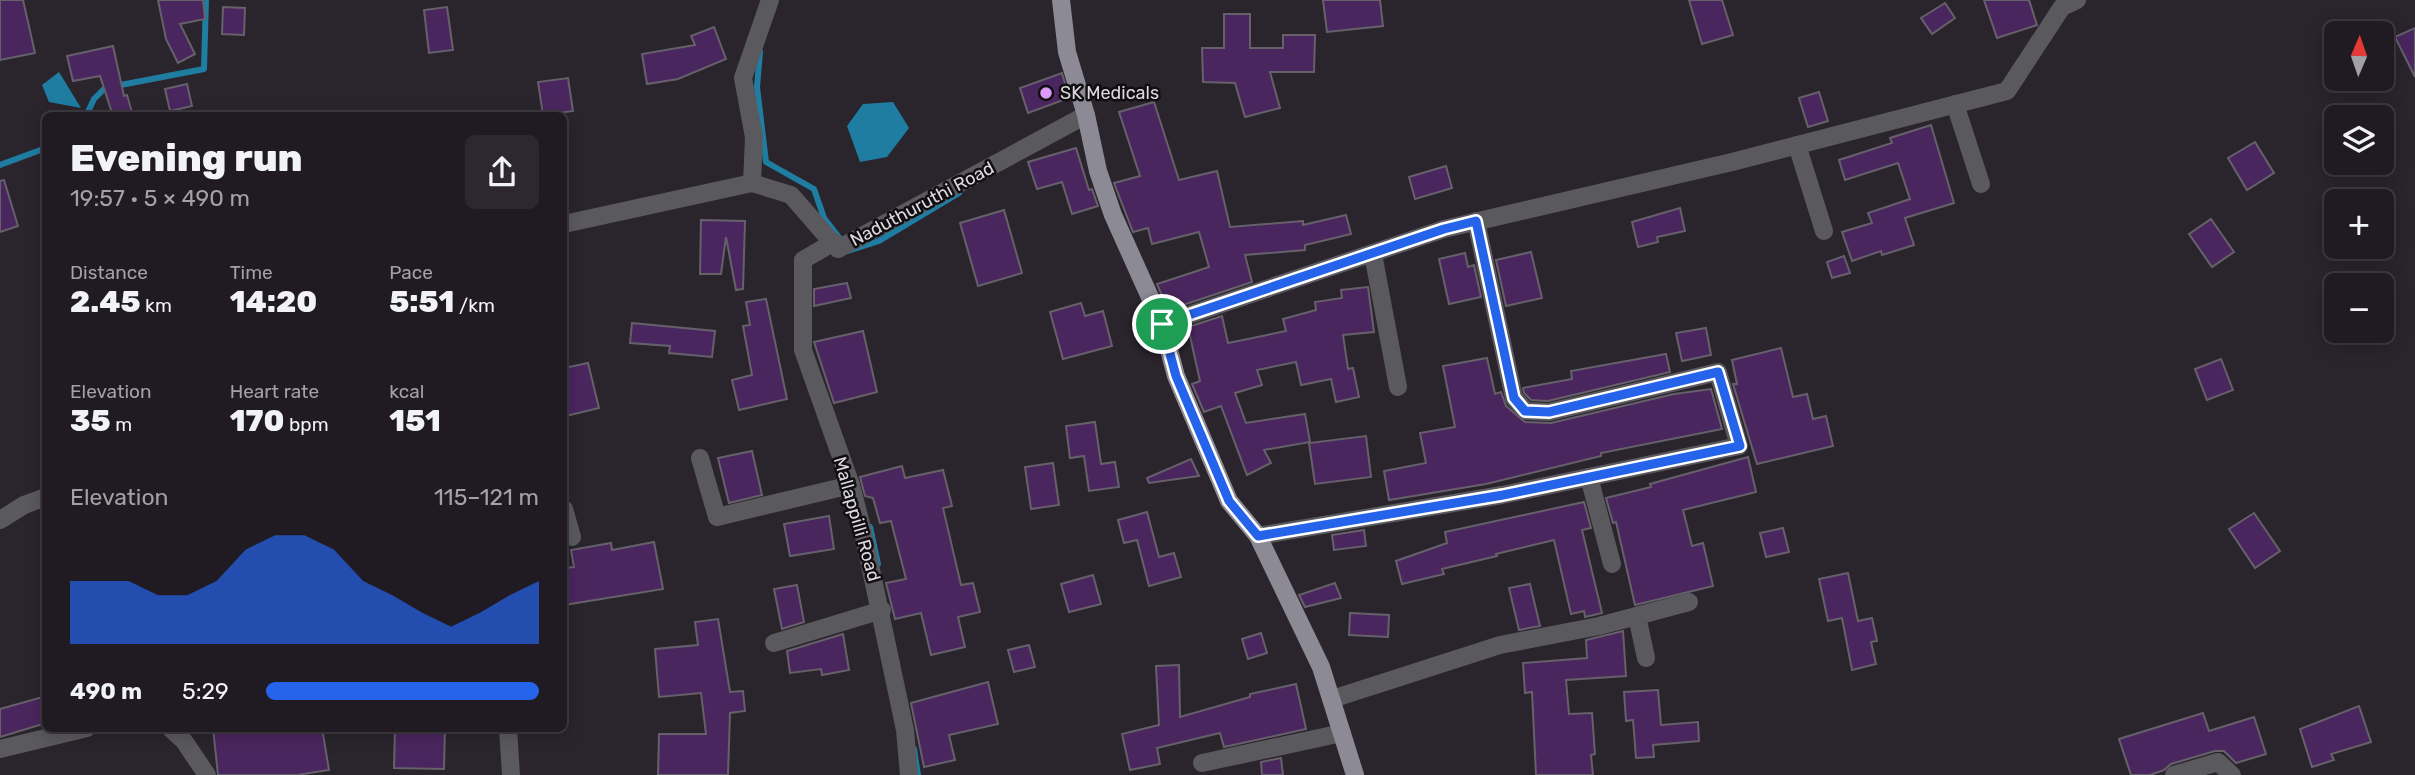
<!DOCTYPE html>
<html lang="en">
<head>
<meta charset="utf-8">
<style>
  body { margin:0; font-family:Rubik,sans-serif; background:#2d282f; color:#f1f3f6; height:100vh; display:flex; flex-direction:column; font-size:26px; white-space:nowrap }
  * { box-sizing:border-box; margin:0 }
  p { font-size:23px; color:#a2a1a5 }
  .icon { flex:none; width:38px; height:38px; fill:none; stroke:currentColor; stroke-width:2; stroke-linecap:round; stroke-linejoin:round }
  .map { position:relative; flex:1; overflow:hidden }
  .side { position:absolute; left:42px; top:112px; width:525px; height:620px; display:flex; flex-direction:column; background:#201b22; border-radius:10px; box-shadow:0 4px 18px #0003,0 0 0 2px #3d3940 }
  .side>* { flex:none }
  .needle { width:46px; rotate:2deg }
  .tools { position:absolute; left:2324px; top:21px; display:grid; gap:14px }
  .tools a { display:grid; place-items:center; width:70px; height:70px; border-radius:10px; background:#201b22; box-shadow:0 4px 18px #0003,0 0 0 2px #3d3940; font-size:35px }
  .pin { position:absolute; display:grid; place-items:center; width:60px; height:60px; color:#fff; margin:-30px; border:4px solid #fff; border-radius:50%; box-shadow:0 2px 7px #0007 }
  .round { display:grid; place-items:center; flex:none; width:74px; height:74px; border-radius:10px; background:#2d282f }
  .summary { display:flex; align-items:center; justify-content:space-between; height:119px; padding:0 28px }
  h1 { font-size:38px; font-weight:800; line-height:52px }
  .metrics { display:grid; grid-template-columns:repeat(3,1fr); gap:10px; height:119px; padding:7px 28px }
  .metrics div { display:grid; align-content:center }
  .metrics b { font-size:30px; font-weight:800 }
  .metrics small { font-size:19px; font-weight:400 }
  .metrics p { font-size:19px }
  .chart { height:196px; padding:14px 28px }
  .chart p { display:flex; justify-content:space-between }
  .chart svg { width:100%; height:126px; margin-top:7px; fill:#2563eb; opacity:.7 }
  ul { padding:0 28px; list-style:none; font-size:23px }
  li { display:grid; grid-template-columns:112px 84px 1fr; align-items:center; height:52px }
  li i { height:18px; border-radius:9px; background:#2563eb }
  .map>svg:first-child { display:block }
  .water { fill:#1f7da2 }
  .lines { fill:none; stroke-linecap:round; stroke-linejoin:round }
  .stream { stroke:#1f7da2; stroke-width:6 }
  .building { fill:#4a265e; stroke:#66606a; stroke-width:2 }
  .minor { stroke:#5a595e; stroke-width:18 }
  .major { stroke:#8c8b95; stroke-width:18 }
  .route-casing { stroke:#fff; stroke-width:14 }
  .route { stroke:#2563eb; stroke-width:9 }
  .poi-dot { fill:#db9af6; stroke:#110e12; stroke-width:2.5 }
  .labels { text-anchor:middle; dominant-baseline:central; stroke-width:5; stroke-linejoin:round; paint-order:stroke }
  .poi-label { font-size:18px; fill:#ddd9e0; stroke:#110e12; text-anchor:start }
  .street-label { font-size:18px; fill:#ddd9e0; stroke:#110e12 }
</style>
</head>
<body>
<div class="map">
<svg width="2415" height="775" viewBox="0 0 2415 775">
  <rect width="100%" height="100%" fill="#2a242d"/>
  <g class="water">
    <polygon points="59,72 81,108 49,102 42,85"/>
    <polygon points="893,102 909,128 887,157 860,162 847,126 863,104"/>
  </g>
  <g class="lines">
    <g class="stream">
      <polyline points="760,52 757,87 766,162 814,189 824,218 841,240"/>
      <polyline points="86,116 94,99 105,88 204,69 206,0"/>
      <polyline points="0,165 46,148"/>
      <polyline points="848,251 879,241 959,193"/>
      <polyline points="870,527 878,564"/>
      <polyline points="914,749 918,775"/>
    </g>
  </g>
  <g class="building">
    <polygon points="0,0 23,0 35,53 0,60"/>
    <polygon points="158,0 203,0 205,19 180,24 195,54 178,63 166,39"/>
    <polygon points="1323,0 1380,0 1383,26 1327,32"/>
    <polygon points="1689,0 1722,0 1733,35 1702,44"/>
    <polygon points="1984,0 2029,0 2037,25 1997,38"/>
    <polygon points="1945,3 1955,18 1932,34 1921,18"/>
    <polygon points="223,7 245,8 244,35 222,34"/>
    <polygon points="447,7 453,50 429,53 424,10"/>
    <polygon points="1224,14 1250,14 1250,48 1283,48 1283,35 1315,35 1314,72 1270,72 1280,108 1245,117 1235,83 1203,82 1202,48 1224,48"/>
    <polygon points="714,27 726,59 678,79 647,84 642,54 695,45 691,36"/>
    <polygon points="2415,28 2415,77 2395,37"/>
    <polygon points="113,46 124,96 127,95 133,116 113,116 100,76 73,81 67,56"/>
    <polygon points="1062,73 1069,98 1028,113 1020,88"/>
    <polygon points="568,78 573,111 543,115 538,82"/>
    <polygon points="187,84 192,106 170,111 165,89"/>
    <polygon points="1819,92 1828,121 1808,127 1799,98"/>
    <polygon points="1154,102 1179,180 1217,171 1230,227 1303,221 1303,225 1346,215 1351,234 1305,245 1305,250 1245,255 1252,282 1168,310 1157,284 1209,267 1199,232 1152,244 1148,228 1133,232 1114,183 1140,176 1119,112"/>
    <polygon points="1931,125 1954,203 1905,218 1914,245 1882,255 1881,251 1852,261 1842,232 1872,223 1868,213 1910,199 1898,163 1845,180 1839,160 1892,143 1890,138"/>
    <polygon points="2255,142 2274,173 2247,190 2228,158"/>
    <polygon points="1076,148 1089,190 1092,189 1098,206 1072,214 1062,182 1037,189 1028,162"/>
    <polygon points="1446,166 1452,188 1415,199 1409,177"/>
    <polygon points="4,180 18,226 0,232 0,181"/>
    <polygon points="1680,208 1685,231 1657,237 1658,242 1638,247 1632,222"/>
    <polygon points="1004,210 1022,273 978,286 960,223"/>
    <polygon points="2211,219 2234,252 2212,267 2189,234"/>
    <polygon points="701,220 745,221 743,289 736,290 726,237 721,274 700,274"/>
    <polygon points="1531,252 1542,298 1506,306 1496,260"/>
    <polygon points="1465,253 1468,267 1474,265 1481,297 1449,304 1439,259"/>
    <polygon points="1844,256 1850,273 1832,278 1827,262"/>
    <polygon points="847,283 851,298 814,306 814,289"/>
    <polygon points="1368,287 1374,332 1343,335 1348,369 1353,368 1359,397 1336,402 1331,379 1301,385 1296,362 1257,370 1262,385 1235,393 1246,423 1305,414 1310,442 1264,450 1271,463 1247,475 1221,406 1204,412 1192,384 1200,381 1188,327 1222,316 1228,343 1286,331 1283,319 1316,310 1315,302 1342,298 1341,290"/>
    <polygon points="766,299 787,399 739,410 732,380 752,375 743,326 750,325 746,302"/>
    <polygon points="1081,303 1085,316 1103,311 1112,346 1063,359 1050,312"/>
    <polygon points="632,323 715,331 712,357 669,353 670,346 630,343"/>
    <polygon points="1706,328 1711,355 1682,361 1676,333"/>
    <polygon points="863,331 877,392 834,403 814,342"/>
    <polygon points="1781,348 1793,397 1807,394 1813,419 1826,416 1833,446 1757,464 1733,384 1737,384 1732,360"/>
    <polygon points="1666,354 1670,372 1548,401 1531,400 1524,393 1523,388 1572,379 1571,371"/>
    <polygon points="1487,358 1495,394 1501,392 1506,406 1525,422 1551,423 1674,394 1711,389 1722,429 1601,453 1601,456 1486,484 1389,500 1384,471 1426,463 1420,433 1455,427 1443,366"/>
    <polygon points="2221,359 2233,390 2207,400 2195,369"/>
    <polygon points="588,363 599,408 566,416 564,368"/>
    <polygon points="1095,422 1101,464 1115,462 1119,487 1089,491 1084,456 1070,458 1066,426"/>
    <polygon points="1366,436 1371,477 1315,484 1309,443"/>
    <polygon points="752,451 762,495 729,503 718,458"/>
    <polygon points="1748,457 1756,492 1683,510 1692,546 1703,543 1713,586 1635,605 1616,522 1613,523 1606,498 1651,487 1650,484"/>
    <polygon points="1191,459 1199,476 1149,483 1147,478"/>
    <polygon points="1053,463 1059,505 1031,509 1025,467"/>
    <polygon points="902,466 905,478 943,470 952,506 943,508 961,585 973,583 980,612 958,617 965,647 931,655 921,613 895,619 886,583 906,579 891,521 880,523 873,498 865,496 860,477"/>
    <polygon points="1584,502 1591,528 1582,530 1602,613 1585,617 1584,611 1571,614 1554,540 1496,554 1497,556 1442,569 1444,574 1402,584 1396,561 1447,543 1445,532"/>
    <polygon points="1147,512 1159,557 1174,553 1181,577 1149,586 1137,540 1124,543 1118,520"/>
    <polygon points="2254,513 2280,551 2255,568 2229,529"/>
    <polygon points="829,516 834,549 790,556 784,524"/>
    <polygon points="1783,528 1789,552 1766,557 1760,533"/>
    <polygon points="1364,530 1366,546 1334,550 1332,535"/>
    <polygon points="654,542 663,589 564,605 564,568 574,567 571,550 611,543 612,550"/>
    <polygon points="1848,573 1858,621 1872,618 1877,641 1871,642 1876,664 1852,670 1842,618 1828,621 1819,579"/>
    <polygon points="1093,575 1101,604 1069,612 1061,584"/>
    <polygon points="1335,583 1341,598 1305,607 1299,595"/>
    <polygon points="1530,584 1540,626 1519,630 1509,588"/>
    <polygon points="797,585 804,622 782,629 774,589"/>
    <polygon points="1350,613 1389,615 1388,637 1349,635"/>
    <polygon points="718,619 730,692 743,691 745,711 730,713 728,775 658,775 659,734 706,734 701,693 659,697 655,649 698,645 695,622"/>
    <polygon points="1623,631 1626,676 1566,680 1569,714 1592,713 1595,754 1591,755 1593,775 1536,775 1532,692 1525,693 1523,663 1587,658 1586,640"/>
    <polygon points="1261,633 1267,653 1248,659 1242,639"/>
    <polygon points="843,634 849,670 822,675 821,669 790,673 787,651"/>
    <polygon points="1029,645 1035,667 1014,672 1008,650"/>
    <polygon points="1179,665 1180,717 1250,697 1250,694 1296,684 1306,729 1224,747 1220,733 1157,748 1160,764 1130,770 1122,734 1159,725 1156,666"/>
    <polygon points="988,682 998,724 949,735 955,760 924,767 911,703"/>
    <polygon points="1658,690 1661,725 1698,722 1699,741 1653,745 1654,757 1636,758 1633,720 1626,721 1624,692"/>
    <polygon points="46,696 46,723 0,737 0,709"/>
    <polygon points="2359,706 2371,742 2331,754 2334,760 2312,767 2300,729"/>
    <polygon points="2203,713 2209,731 2254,717 2266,754 2236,763 2224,751 2215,751 2171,764 2164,770 2150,775 2131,775 2119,739"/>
    <polygon points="213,728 322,728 329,770 297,775 218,775"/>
    <polygon points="395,728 445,728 444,769 394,768"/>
    <polygon points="1281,758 1283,775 1262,775 1261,762"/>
  </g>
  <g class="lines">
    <g class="minor">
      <polyline points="770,0 743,78 754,137 752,183 791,195 838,249 1086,115"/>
      <polyline points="1955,104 1981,184"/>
      <polyline points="1797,145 1824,231"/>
      <polyline points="564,224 752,183"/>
      <polyline points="834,242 803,260 803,350 851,485 863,532 905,730 909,775"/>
      <polyline points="1373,254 1398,387"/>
      <polyline points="1162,324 1444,229 1732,162 2007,91 2062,7 2077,0"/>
      <polyline points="700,458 717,517 851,485"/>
      <polyline points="1589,477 1612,564"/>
      <polyline points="564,509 572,537"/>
      <polyline points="0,520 24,505 46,497"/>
      <polyline points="1258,536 1502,495 1739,446 1718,372 1549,412 1526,411 1514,398 1476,221"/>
      <polyline points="1637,616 1646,658"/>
      <polyline points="774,643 882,610"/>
      <polyline points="1332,699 1500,645 1599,626 1689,602"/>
      <polyline points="170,728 184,741 207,775"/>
      <polyline points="508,728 511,775"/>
      <polyline points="0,749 87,728"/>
      <polyline points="1202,763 1342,733"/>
      <polyline points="2174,775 2218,762 2232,775"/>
    </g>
    <polyline class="major" points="1061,0 1067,52 1086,115 1098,171 1113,215 1162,324 1176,376 1229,501 1258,536 1321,667 1355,775"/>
  </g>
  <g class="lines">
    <g class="route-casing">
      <polygon id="route" points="1476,221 1514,398 1525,411 1549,412 1718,372 1740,446 1503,495 1258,536 1229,501 1176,376 1162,324 1444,229"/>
    </g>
    <use href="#route" class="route"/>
  </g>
  <circle class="poi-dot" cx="1046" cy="93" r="7"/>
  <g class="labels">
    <g class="poi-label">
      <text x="1060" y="93">SK Medicals</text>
    </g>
    <g class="street-label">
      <text transform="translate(922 204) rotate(-28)">Naduthuruthi Road</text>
      <text transform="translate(857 519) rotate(74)">Mallappilli Road</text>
    </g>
  </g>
</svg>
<div class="tools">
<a><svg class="needle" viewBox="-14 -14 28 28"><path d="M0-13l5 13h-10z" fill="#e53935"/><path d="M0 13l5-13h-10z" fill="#a2a1a5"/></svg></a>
<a><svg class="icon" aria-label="layers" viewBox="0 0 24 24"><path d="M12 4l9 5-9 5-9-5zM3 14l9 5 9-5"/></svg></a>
<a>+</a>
<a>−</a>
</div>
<div class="pin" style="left:1162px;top:324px;background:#1e9e55"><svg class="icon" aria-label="arrive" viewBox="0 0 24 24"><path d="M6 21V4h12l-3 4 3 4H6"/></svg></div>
<section class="side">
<div class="summary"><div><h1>Evening run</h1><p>19:57 · 5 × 490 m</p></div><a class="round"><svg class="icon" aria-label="share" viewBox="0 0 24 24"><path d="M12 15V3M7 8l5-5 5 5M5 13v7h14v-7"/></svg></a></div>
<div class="metrics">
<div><p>Distance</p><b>2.45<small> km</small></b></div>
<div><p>Time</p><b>14:20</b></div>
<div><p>Pace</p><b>5:51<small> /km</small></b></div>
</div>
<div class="metrics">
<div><p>Elevation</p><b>35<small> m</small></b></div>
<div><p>Heart rate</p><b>170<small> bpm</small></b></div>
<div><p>kcal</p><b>151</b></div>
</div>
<div class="chart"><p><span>Elevation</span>115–121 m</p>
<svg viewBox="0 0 160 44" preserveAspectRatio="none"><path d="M0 44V22L10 22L20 22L30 27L40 27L50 22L60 11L70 6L80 6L90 11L100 22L110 27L120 33L130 38L140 33L150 27L160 22V44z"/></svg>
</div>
<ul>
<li><b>490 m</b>5:29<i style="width:100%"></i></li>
</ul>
</section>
</div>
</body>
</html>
